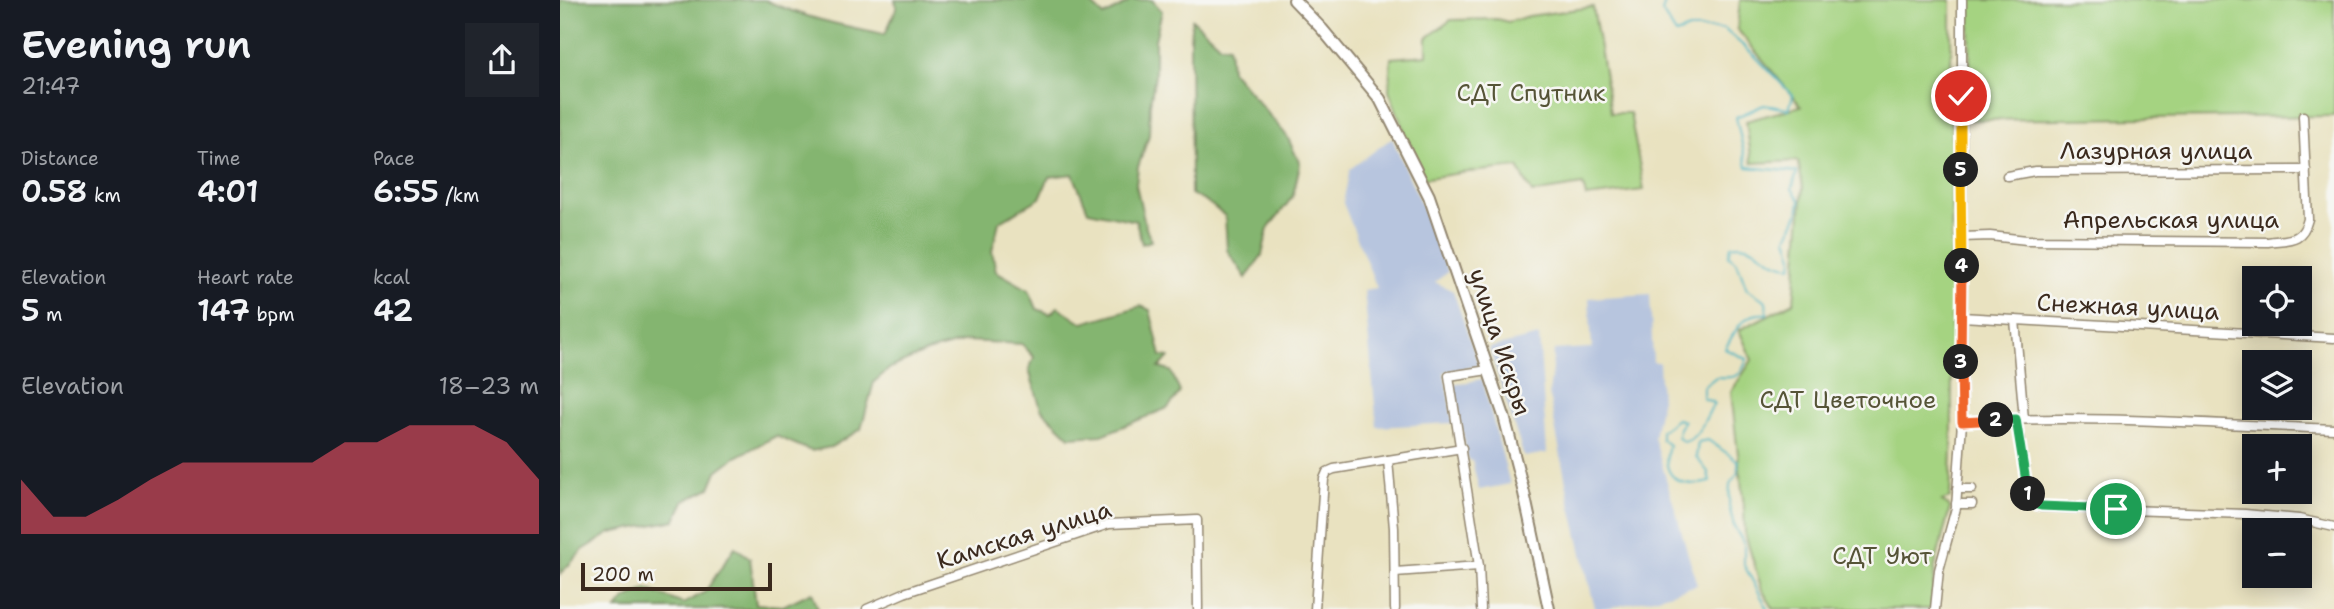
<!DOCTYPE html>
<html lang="en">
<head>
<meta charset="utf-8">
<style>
  body { margin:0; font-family:"Shantell Sans",sans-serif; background:#20242c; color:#f1f3f6; height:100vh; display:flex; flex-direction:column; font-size:26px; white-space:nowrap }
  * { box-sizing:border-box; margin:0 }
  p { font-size:23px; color:#9ea1a6 }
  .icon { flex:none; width:38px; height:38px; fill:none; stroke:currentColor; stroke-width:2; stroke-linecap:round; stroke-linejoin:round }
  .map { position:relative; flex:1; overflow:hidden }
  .details { display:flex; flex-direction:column; background:#171b24; width:560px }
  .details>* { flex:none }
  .fabs { position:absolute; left:1682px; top:266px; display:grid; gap:14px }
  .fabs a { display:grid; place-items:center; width:70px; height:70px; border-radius:0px; background:#171b24; box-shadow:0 4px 18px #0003; font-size:35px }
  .scale { position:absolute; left:21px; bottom:18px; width:191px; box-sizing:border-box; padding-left:7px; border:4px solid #3b2a1e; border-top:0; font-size:19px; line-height:24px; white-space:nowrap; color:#3b2a1e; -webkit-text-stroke:5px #f6f6f2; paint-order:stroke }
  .pin { position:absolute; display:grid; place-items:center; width:60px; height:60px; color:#fff; margin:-30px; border:4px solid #fff; border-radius:50%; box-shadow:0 2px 7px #0007 }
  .km { position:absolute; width:35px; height:35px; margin:-18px; border-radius:50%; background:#222; color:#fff; font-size:19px; line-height:35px; text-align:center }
  .round { display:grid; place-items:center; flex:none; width:74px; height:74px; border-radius:0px; background:#20242c }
  .summary { display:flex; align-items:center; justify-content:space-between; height:119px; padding:0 21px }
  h1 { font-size:38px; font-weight:600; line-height:52px }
  .metrics { display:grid; grid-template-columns:repeat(3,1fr); gap:10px; height:119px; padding:7px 21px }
  .metrics div { display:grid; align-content:center }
  .metrics b { font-size:30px; font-weight:600 }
  .metrics small { font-size:19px; font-weight:400 }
  .metrics p { font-size:19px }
  .chart { height:196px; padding:14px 21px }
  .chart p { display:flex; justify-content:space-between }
  .chart svg { width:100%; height:126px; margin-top:7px; fill:#d1495b; opacity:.7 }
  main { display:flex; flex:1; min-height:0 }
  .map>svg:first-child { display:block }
  .industrial { fill:#b7c5de }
  .green { fill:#a5d381; stroke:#707e50; stroke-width:2 }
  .forest { fill:#84b56f; stroke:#607046; stroke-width:2 }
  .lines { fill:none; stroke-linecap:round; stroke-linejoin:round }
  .stream { stroke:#44b2c0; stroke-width:2 }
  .street-casing { stroke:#92866f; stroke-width:11 }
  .secondary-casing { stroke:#92866f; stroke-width:14 }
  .street { stroke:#fff; stroke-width:8 }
  .secondary { stroke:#fff; stroke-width:10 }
  .split-1-casing { stroke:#fff; stroke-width:14 }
  .split-2-casing { stroke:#fff; stroke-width:14 }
  .split-3-casing { stroke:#fff; stroke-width:14 }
  .split-4-casing { stroke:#fff; stroke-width:14 }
  .split-5-casing { stroke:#fff; stroke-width:14 }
  .split-6-casing { stroke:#fff; stroke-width:14 }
  .split-1 { stroke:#22a559; stroke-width:9 }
  .split-2 { stroke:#22a559; stroke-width:9 }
  .split-3 { stroke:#f0652b; stroke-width:9 }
  .split-4 { stroke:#f0652b; stroke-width:9 }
  .split-5 { stroke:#f5b400; stroke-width:9 }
  .split-6 { stroke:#f5b400; stroke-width:9 }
  .labels { text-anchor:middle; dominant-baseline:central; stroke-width:5; stroke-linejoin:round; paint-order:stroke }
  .park-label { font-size:24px; fill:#565437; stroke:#f6f6f2 }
  .street-label { font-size:24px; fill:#3b2a1e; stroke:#f6f6f2 }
</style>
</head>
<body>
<main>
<section class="details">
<div class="summary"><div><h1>Evening run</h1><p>21:47</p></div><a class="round"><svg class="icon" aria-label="share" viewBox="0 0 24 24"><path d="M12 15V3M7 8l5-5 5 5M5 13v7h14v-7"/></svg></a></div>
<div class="metrics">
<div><p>Distance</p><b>0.58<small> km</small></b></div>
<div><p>Time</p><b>4:01</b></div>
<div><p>Pace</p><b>6:55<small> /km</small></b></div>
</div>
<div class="metrics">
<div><p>Elevation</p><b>5<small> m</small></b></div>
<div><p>Heart rate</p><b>147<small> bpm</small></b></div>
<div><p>kcal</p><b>42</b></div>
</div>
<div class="chart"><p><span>Elevation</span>18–23 m</p>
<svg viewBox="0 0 160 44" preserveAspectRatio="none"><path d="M0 44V25L10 38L20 38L30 32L40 25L50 19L60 19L70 19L80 19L90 19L100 12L110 12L120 6L130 6L140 6L150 12L160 25V44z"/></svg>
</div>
</section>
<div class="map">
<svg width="1774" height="609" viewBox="0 0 1774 609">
  <rect width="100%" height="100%" fill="#f6f6f2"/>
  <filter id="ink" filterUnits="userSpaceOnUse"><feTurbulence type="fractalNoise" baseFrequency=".0143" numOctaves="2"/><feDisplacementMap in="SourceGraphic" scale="14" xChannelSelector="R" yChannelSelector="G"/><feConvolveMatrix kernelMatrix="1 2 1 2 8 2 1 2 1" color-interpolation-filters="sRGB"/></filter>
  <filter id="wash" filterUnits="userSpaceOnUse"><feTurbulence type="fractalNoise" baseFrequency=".00686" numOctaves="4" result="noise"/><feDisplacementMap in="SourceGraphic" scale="28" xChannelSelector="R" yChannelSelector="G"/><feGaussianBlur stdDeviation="1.57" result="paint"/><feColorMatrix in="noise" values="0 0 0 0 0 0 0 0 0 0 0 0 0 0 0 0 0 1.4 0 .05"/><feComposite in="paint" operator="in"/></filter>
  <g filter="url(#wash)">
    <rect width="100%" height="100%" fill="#e9e2c0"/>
    <g class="industrial">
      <polygon points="832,138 861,204 888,272 875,282 893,291 918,363 917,366 884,372 893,423 817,427 804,290 817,288 783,203 790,169"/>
      <polygon points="1090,294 1093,362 1099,362 1101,402 1094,437 1137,585 1098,597 1046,609 1035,609 1009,498 989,395 994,350 1032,348 1029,298"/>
      <polygon points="979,336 987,453 964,457 929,348"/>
      <polygon points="922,379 950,484 919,490 912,461 908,460 893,385"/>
    </g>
    <g class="green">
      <polygon points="1180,0 1391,0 1392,451 1390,498 1382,501 1390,508 1375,566 1371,609 1214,609 1202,590 1185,534 1184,508 1171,392 1192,360 1179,330 1234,302 1243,187 1238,161 1192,163 1186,121 1241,106 1177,29"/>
      <polygon points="1410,0 1774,0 1774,116 1410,120"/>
      <polygon points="1033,7 1051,113 1070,113 1084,190 1026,197 1023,185 972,193 958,167 900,173 862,179 829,90 831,58 867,55 867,38 891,20 937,19 948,22 969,16"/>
    </g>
    <g class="forest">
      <path d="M 0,0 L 205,0 C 243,18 285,26 325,34 L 337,8 L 335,0 L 527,0 L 544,16 L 568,3 L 568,0 L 592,0 L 602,11 L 595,40 L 595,75 L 590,104 L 589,135 L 578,167 L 576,185 L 586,228 L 591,241 L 582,244 L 576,221 L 528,211 L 513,174 L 489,177 L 480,198 L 439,222 L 432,251 L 436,271 L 469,290 L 477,309 L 490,314 L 498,307 L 523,323 L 581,306 L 590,310 L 601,356 L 609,357 L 599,368 L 611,371 L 620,392 L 608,408 L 542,435 L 510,437 L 481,409 L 469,370 L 474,357 L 462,344 L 406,341 L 367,352 L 330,368 L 314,382 L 301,429 L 271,447 L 251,451 L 216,436 L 174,458 L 157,471 L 150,488 L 124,501 L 115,520 L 51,533 L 23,550 L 0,574 Z"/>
      <polygon points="632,19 660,45 669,46 671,70 727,136 740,164 733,196 708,229 702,255 686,278 667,250 665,216 650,204 631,194 630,38"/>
      <polygon points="175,547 190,558 196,604 223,606 252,592 258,609 57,609 65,599 87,589 123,604 145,592"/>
    </g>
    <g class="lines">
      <path class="stream" d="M 1106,0 L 1102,12 L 1116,34 L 1129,29 L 1164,29 L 1194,55 L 1233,96 L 1229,109 L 1204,105 L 1176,117 L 1187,167 L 1237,172 L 1232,189 L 1240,200 L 1238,214 L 1227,238 L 1233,257 L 1232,266 C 1209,267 1195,239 1171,246 L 1169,256 L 1177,262 L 1187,289 L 1206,301 L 1207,314 C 1183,311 1175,331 1165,349 L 1187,359 C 1180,379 1175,378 1156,377 L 1143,387 L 1143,398 L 1154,403 C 1146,416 1139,439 1123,442 L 1118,437 L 1119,428 L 1124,421 L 1117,419 L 1101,431 L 1101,439 L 1109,445 C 1099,477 1121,489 1150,482 L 1148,472 L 1136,457 L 1138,442 L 1148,440 L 1178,461 L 1178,473 L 1170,484 L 1169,506 L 1174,526 L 1184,544 L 1184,565 L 1208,609"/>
    </g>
  </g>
  <g filter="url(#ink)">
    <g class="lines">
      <g class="street-casing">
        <g id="street">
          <polyline points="1447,176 1475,171 1746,170"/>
          <path d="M 1402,237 L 1430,236 L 1467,240 L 1708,242 C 1728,239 1742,243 1748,219 L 1743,116"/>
          <polyline points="1401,317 1774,338"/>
          <polyline points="1455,320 1464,419"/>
          <polyline points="1456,419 1469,498 1473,504 1481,507 1685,514 1739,519 1774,527"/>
          <path d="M 1402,422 C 1526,414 1650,424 1774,429"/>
          <polyline points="1397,489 1412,489"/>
          <polyline points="1396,504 1412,504"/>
          <polyline points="835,572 919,566"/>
          <polyline points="307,609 344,593 549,524 637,520 638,609"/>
          <polyline points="755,609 764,479 767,472 774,469 828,460"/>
          <polyline points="835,609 834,528 828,460 902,448"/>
          <polyline points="921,609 919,566 889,376 928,370"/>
          <polyline points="1375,609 1379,570 1396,508 1402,422 1402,0"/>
        </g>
      </g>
      <g class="secondary-casing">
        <polyline id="secondary" points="734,0 762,29 820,99 869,196 944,416 964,493 989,609"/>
      </g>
      <use href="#street" class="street"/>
      <use href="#secondary" class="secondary"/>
    </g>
  </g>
  <g class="lines" filter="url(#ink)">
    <g class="split-1-casing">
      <polyline id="split-1" points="1468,494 1473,504 1481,506 1556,509"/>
    </g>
    <g class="split-2-casing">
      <polyline id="split-2" points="1436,420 1456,419 1468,494"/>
    </g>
    <g class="split-3-casing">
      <polyline id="split-3" points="1401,362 1402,422 1436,420"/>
    </g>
    <g class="split-4-casing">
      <polyline id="split-4" points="1401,362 1402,266"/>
    </g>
    <g class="split-5-casing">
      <polyline id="split-5" points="1401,170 1402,266"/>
    </g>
    <g class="split-6-casing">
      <polyline id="split-6" points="1401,96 1401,170"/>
    </g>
    <use href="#split-1" class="split-1"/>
    <use href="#split-2" class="split-2"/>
    <use href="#split-3" class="split-3"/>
    <use href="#split-4" class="split-4"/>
    <use href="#split-5" class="split-5"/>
    <use href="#split-6" class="split-6"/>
  </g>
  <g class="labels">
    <g class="park-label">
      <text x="971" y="93">СДТ Спутник</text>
      <text x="1288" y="400">СДТ Цветочное</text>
      <text x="1322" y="556">СДТ Уют</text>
    </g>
    <g class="street-label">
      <text x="1596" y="151">Лазурная улица</text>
      <text x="1611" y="220">Апрельская улица</text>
      <text transform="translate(1568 307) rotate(3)">Снежная улица</text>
      <text transform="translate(940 342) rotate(72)">улица Искры</text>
      <text transform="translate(464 535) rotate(-17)">Камская улица</text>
    </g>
  </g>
</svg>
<div class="fabs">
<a><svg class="icon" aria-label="locate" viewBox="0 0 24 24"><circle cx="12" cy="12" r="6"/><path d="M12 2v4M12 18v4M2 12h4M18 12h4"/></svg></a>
<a><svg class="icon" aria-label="layers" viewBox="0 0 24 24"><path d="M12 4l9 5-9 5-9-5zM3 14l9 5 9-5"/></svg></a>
<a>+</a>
<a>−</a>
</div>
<div class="scale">200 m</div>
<div class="pin" style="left:1556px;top:509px;background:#1e9e55"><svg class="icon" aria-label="arrive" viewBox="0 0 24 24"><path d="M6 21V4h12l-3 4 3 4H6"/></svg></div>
<div class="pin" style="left:1401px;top:96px;background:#d93025"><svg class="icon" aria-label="check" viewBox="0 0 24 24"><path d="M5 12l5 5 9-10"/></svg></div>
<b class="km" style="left:1468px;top:494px">1</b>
<b class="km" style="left:1436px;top:420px">2</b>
<b class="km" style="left:1401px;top:362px">3</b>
<b class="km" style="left:1402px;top:266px">4</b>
<b class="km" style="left:1401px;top:170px">5</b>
</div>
</main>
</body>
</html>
